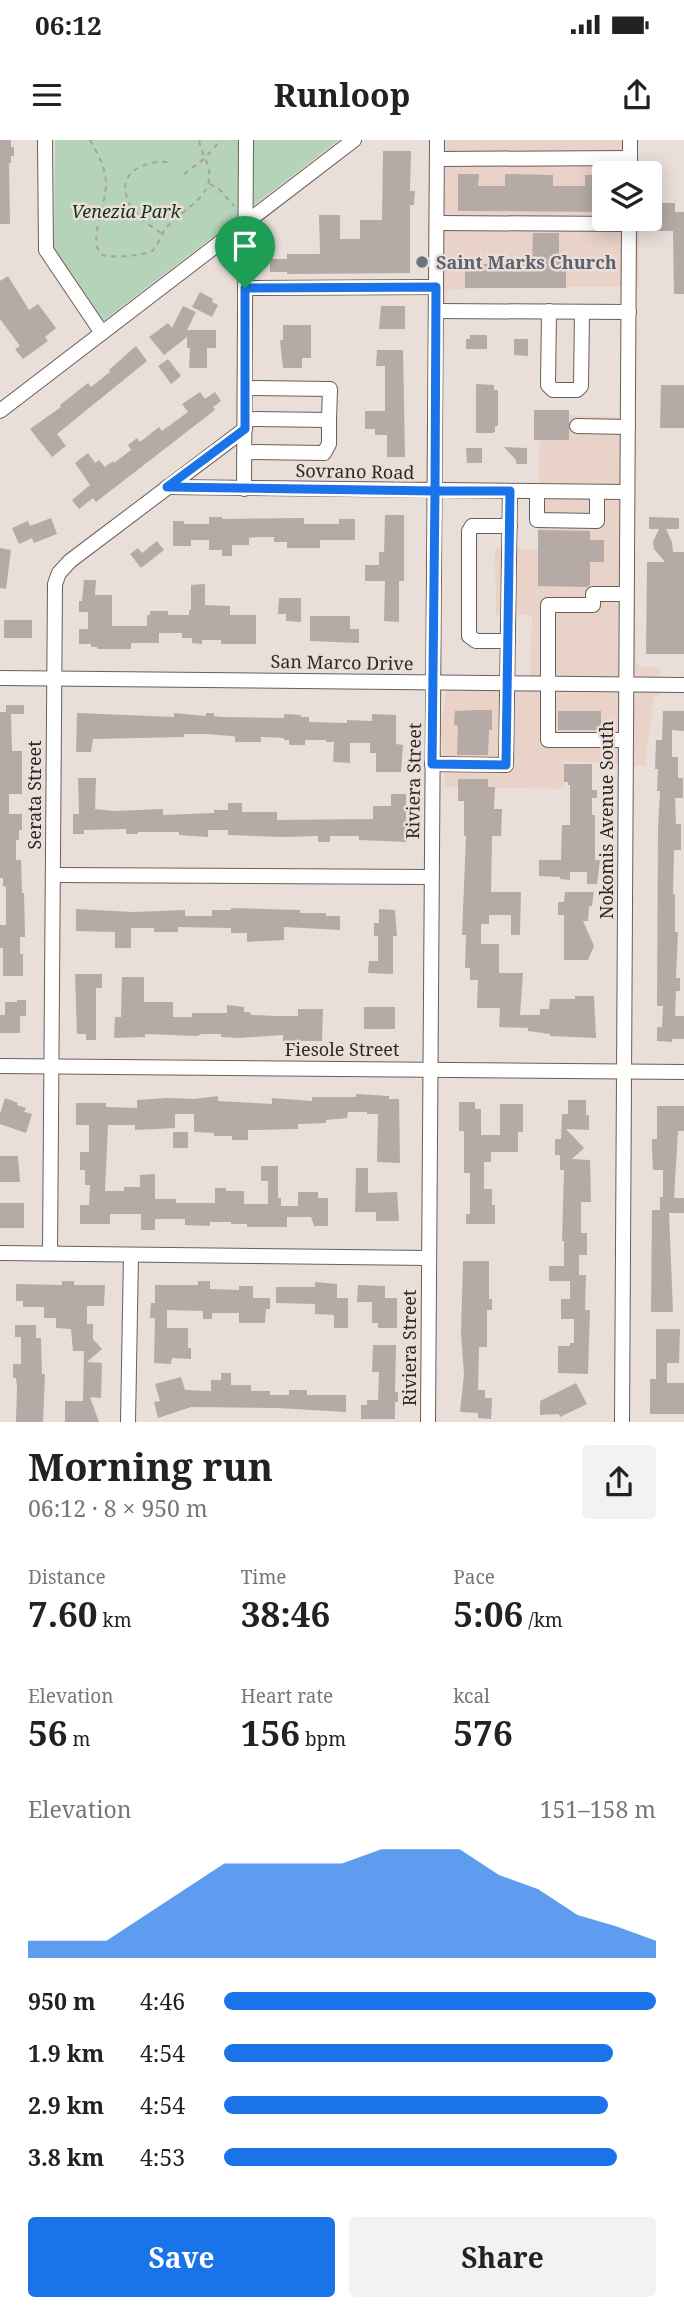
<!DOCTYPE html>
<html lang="en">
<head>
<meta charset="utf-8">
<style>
  body { margin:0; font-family:"Noto Serif",serif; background:#f2f2f2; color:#222; height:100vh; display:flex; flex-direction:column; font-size:26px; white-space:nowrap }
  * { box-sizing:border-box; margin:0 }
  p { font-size:23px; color:#767676 }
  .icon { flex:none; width:38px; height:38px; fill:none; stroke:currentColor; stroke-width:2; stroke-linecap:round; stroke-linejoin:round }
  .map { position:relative; height:1282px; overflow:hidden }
  .drawer { display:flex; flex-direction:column; background:#fff; flex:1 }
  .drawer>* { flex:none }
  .controls { position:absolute; left:592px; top:21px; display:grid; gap:14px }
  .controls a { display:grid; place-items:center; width:70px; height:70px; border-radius:7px; background:#fff; box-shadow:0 4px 18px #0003; font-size:35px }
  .pin { position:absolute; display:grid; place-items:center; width:60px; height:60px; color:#fff; margin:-72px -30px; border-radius:50% 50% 50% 0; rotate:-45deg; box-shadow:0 0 7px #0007 }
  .pin .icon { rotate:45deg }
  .round { display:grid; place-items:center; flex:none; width:74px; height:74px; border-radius:7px; background:#f2f2f2 }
  .headline { display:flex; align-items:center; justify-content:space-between; height:119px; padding:0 28px }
  h1 { font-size:38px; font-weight:700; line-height:52px }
  .stats { display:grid; grid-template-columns:repeat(3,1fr); gap:10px; height:119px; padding:7px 28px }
  .stats div { display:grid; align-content:center }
  .stats b { font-size:35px; font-weight:700 }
  .stats small { font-size:19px; font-weight:400 }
  .stats p { font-size:19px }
  .chart { height:196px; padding:14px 28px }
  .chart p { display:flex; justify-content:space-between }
  .chart svg { width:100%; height:126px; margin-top:7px; fill:#1a73e8; opacity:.7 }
  .primary-button { display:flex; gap:14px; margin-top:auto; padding:14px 28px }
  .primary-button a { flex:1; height:80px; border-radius:7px; background:#1a73e8; color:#fff; font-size:28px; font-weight:700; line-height:80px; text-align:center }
  .primary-button a+a { background:#f2f2f2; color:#222 }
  ul { padding:0 28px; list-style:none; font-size:23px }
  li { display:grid; grid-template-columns:112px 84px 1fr; align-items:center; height:52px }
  li i { height:18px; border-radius:9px; background:#1a73e8 }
  .status { display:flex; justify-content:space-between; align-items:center; height:49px; padding:0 35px; background:#fff; direction:ltr }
  .status svg { height:19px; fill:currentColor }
  header { display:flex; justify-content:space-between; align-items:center; height:91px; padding:0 28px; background:#fff; font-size:32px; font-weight:700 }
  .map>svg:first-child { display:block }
  .commercial { fill:#e9d2c7 }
  .green { fill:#b4d3b9 }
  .building { fill:#b5aaa5 }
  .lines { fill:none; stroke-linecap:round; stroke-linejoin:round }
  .minor-casing { stroke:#695f5b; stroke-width:16 }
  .path { stroke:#aaa19d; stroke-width:2; stroke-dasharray:5 5; stroke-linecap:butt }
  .minor { stroke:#fff; stroke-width:14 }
  .route-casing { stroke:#fff; stroke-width:14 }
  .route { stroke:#1a73e8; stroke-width:9 }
  .worship-dot { fill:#6b7280; stroke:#eaded9; stroke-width:2.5 }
  .labels { text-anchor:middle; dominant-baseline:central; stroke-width:5; stroke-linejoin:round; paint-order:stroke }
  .park-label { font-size:18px; font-style:italic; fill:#0f3319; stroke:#eaded9 }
  .worship-label { font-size:18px; font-weight:bold; fill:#5b616d; stroke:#eaded9; text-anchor:start }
  .street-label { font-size:18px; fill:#2d2927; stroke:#eaded9 }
</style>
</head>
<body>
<div class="status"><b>06:12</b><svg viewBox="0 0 49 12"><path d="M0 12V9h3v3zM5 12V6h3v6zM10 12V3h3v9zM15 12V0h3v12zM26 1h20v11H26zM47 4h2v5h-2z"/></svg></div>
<header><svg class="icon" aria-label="menu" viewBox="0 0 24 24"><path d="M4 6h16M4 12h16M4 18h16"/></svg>Runloop<svg class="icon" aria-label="share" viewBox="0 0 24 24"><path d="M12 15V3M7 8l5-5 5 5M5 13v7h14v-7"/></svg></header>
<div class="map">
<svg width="684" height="1282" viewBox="0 0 684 1282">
  <rect width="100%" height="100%" fill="#eaded9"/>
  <g class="commercial">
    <polygon points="447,0 635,0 636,33 604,33 604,79 639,79 639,146 451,149 446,153 446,168 441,168"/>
    <polygon points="540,274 633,278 636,521 640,527 659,527 661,555 654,556 645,626 564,621 564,649 445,647 441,586 448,540 530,535 532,475 496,475 495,408 538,410"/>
  </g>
  <polygon class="green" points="55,0 339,0 103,181 54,113"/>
  <g class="building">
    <polygon points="0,0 11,0 11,7 14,7 14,16 11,16 11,23 9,23 10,84 0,84"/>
    <polygon points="383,11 411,11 410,51 415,51 414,65 410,65 410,133 287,134 287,132 270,132 270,119 287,119 287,114 320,114 319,75 340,75 340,99 360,99 360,80 382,80"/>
    <polygon points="458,34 479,34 478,46 505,46 505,34 553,35 553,46 585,46 585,35 604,35 604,72 458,71"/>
    <polygon points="652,63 675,63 675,72 684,72 684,154 674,154 673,91 648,91"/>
    <polygon points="533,93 559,93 559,116 566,116 566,148 465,148 465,124 532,124"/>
    <polygon points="8,136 29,170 38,164 56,188 45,197 48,201 23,219 15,209 20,206 0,179 0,141"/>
    <polygon points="200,152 213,159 212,162 218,165 212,177 192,167"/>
    <polygon points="183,166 196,172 187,190 216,190 216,208 207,208 207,228 189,228 190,208 187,208 187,197 164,215 149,197 168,183 172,188"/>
    <polygon points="381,166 405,166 405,189 379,189"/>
    <polygon points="283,185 311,185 311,218 302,218 302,228 283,228 280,200 283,200"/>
    <polygon points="470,195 487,195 487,209 466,209 466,199 470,199"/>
    <polygon points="514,199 528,199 528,216 514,215"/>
    <polygon points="136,206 147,221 57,294 66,306 52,317 30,289 61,267 60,265 88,243 91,247 110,232 109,230"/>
    <polygon points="377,210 403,210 405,317 387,317 387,295 375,295 375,289 365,289 365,271 385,271 385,226 376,226"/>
    <polygon points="168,219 181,236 171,244 158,226"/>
    <polygon points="476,244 494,245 494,250 498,250 498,286 495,286 495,292 492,293 476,293"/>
    <polygon points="661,245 684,245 684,288 660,288"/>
    <polygon points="200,252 205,259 215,252 221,261 213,267 215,270 96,362 93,358 79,369 72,360 90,345 75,323 88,313 95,323 99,320 105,327 113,321 114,323 131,310 128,305 137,298 140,302 159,287 162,291 188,272 182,264"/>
    <rect x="534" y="270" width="35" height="30"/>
    <polygon points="504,307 527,308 527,324 516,324 516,320"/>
    <polygon points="466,308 482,308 482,323 467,323"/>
    <polygon points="385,375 404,375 404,441 399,441 399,482 384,481 385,441 365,441 365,425 379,425 379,412 384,412"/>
    <polygon points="209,377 222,377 222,379 304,378 304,384 339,384 339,379 355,379 355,400 320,400 320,408 287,408 287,402 274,402 274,397 257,397 249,398 249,405 232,405 232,416 222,416 222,410 209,410 209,400 191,400 191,406 173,406 173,381 184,381 184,384 209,384"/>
    <polygon points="649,377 679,378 679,389 666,389 672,402 673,412 684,412 684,514 646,514 647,422 665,422 654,409 653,402 659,389 649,389"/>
    <polygon points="51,378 57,394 34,403 32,398 19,404 12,388 28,381 30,386"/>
    <polygon points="538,390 590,391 590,400 604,400 604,422 590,422 590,445 587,447 538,446"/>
    <polygon points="157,401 164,410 141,428 130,414 138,408 142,413"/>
    <polygon points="0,408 11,410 6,449 0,448"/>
    <polygon points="84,440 96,440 95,455 112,455 112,486 147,486 147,475 150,475 150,471 168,471 168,475 189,475 189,470 191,470 191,445 205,444 205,465 230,466 230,475 256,475 256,504 221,504 221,500 202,500 202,504 192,503 192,498 182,498 182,493 159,493 159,503 131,503 131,509 97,509 97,507 91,507 91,504 79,504 79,489 88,489 88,472 79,472 79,461 82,461"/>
    <polygon points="279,458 301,458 301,482 286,481 286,474 278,474"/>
    <polygon points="310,476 350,476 350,489 359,489 359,503 310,501"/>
    <rect x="4" y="480" width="28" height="18"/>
    <polygon points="6,565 24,565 24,574 11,574 12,611 22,611 22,654 9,654 9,674 22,674 22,690 19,690 19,700 16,700 16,720 21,720 22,753 24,753 25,797 20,797 20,814 23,814 23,836 3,836 3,808 0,808 0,785 6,785 6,747 3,746 3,738 0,738 0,572 6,572"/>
    <polygon points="475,570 492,570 492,590 489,590 488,615 457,615 458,586 454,585 455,571"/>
    <rect x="558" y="571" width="43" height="19"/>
    <polygon points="663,571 684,571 684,591 672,590 672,617 678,617 678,638 683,638 683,658 675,658 676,684 681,684 681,710 674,710 673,754 675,754 675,792 678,792 676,838 680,838 680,851 676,851 675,876 684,876 684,899 672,899 672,902 657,901 657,887 662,887 663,866 657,866 658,688 660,651 657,651 658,629 655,629 656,600 662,600"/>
    <polygon points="77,573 174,577 174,573 206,576 206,573 214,573 214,576 221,577 284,578 284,574 301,575 301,577 309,577 309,582 347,583 347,580 372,581 372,574 396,575 396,604 403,605 401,632 376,632 376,613 370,613 370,603 350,603 350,623 333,622 334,602 326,602 326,600 305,600 305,605 289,605 289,600 284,600 284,598 261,597 261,602 235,602 235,597 232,596 205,594 184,594 184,597 93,599 91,612 76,612"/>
    <polygon points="564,624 592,624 592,650 597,650 597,658 592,658 592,675 595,675 595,720 600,720 597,744 587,744 587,732 570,732 570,740 560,739 560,737 539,736 539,720 561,720 562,685 570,685 570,645 568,645 568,642 564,642"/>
    <polygon points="78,638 96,638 95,669 114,671 163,669 163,675 214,673 214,670 228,670 228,663 242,663 242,672 277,672 277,680 373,679 373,666 391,666 391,654 406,654 406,702 359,700 359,696 330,696 330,702 318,702 318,696 283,697 228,695 228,690 208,690 208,697 179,695 179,692 138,692 138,694 126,694 126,689 84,690 84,694 73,694 73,674 79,674"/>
    <polygon points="458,639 488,639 488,647 495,647 494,669 502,669 501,696 492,696 491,752 521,752 520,795 511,795 511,775 489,775 489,784 481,784 481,804 499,804 499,833 523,833 520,875 540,875 540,869 549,869 550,859 575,859 575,856 594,856 596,898 550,896 550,894 528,891 528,888 499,887 500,868 477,868 478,840 470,840 470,828 465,828 466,795 462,795 466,696 464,696 464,661 458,661"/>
    <polygon points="565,752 594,752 592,766 589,766 588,781 583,781 594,806 588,820 564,820 564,775 558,775 558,762 564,762"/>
    <polygon points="231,768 300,770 300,773 326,773 326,776 340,776 340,790 284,787 284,800 247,802 247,793 231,793 231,788 178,787 178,792 154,792 154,788 131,788 131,808 115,808 115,792 76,791 76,769 133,772 185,770 185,776 212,776 212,770 231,770"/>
    <polygon points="379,769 395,770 397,796 393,796 393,834 368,833 369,821 378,821 378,796 374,796 374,783 379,783"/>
    <polygon points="75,834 102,834 102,848 96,848 96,900 86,900 86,894 77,894"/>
    <polygon points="122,837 144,837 144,862 173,862 173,877 192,877 192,873 227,873 227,865 244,867 244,872 250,872 251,875 276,876 298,876 298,869 323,869 322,901 283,901 283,895 239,898 221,897 221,894 202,894 197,896 145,894 145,897 114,898 115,877 121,877"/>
    <polygon points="17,860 26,860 26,876 20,876 20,893 0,893 0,875 5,875 5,862 17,862"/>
    <rect x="364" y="867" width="31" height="22"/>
    <polygon points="356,954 389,956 389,959 399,959 400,1023 377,1022 378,974 367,974 367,972 348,972 347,978 326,980 326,983 298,984 298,989 248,990 248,1000 232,1000 232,996 214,996 214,993 194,992 194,974 175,974 175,988 135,990 135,985 108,985 105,1051 124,1051 124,1047 140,1047 140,1035 155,1034 155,1059 176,1059 176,1063 215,1063 215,1048 226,1048 226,1051 244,1051 244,1064 268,1064 268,1041 261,1041 261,1026 278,1026 278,1058 281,1058 281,1066 298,1066 298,1052 318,1052 318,1058 328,1058 328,1086 314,1086 311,1077 287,1077 287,1087 247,1087 247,1084 231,1084 231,1082 210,1082 210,1086 185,1085 185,1079 155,1079 155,1090 141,1090 141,1074 110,1074 110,1084 80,1084 80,1065 89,1065 90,1045 85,1045 85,1030 80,1030 80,1012 89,1012 89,985 76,985 76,963 106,963 106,967 137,968 137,960 167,958 194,959 218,956 218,961 272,964 272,958 312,961 312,957 356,957"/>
    <polygon points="5,958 18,963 17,965 26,968 24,972 32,974 26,993 0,984 0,974"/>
    <polygon points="568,960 586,960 586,975 589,975 589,990 566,989 584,1008 572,1019 590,1020 591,1062 581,1062 581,1093 587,1093 587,1115 579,1115 579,1135 586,1135 585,1170 590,1170 588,1234 558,1233 558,1206 570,1206 570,1203 574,1203 574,1179 561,1179 561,1159 570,1159 570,1141 549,1141 549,1126 564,1126 564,1101 562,1101 564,1030 560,1030 560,1015 555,1015 555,999 561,999 562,974 568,974"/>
    <polygon points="459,962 475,962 475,969 481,969 481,995 500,995 500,964 523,964 523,992 518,992 518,1012 491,1012 491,1022 484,1022 484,1049 492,1049 492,1065 495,1065 495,1084 466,1084 466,1074 470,1074 470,1033 464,1033 464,991 459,991"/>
    <polygon points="657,966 684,966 684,991 678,991 674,1058 684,1058 684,1073 669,1073 673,1172 651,1172 652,1070 660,1070 660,1057 663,1057 663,1030 653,1030 652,1010 652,999 657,999"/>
    <rect x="173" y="992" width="15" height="16"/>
    <polygon points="0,1016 18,1016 20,1042 0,1042"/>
    <polygon points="356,1028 368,1028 368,1053 397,1052 399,1081 376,1081 376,1072 355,1072"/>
    <rect x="0" y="1063" width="24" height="25"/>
    <polygon points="463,1121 489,1121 489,1159 492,1159 492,1170 487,1170 487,1207 479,1207 478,1250 485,1250 485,1258 492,1258 491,1279 478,1278 478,1273 460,1272 464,1234 461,1193"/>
    <polygon points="62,1141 74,1141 74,1145 105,1145 104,1166 87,1166 87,1184 93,1184 93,1199 102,1209 87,1222 102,1223 101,1258 90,1257 99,1282 65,1282 65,1261 83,1261 84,1211 73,1211 71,1189 56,1188 56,1178 44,1178 44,1167 23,1167 23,1161 16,1161 16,1144 62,1145"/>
    <polygon points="198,1141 210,1141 210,1149 239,1150 239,1146 253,1146 253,1158 270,1158 270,1169 266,1169 265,1183 239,1183 239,1173 212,1173 212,1179 203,1179 203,1171 167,1170 167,1188 188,1188 188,1208 191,1208 191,1219 172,1218 171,1224 154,1223 155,1178 150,1178 151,1163 155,1163 155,1145 198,1145"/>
    <polygon points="315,1142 337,1144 337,1158 348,1158 348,1188 334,1188 334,1175 315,1174 315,1164 276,1163 276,1147 315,1147"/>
    <polygon points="358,1145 385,1146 385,1158 397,1158 397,1188 378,1188 378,1183 372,1183 372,1162 357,1162"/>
    <polygon points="15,1185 36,1185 36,1198 41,1198 42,1234 45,1234 43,1282 16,1282 17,1247 16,1238 13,1238 13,1224 21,1224 21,1197 15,1197"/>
    <polygon points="656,1189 680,1189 679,1223 667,1223 667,1243 684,1243 684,1274 650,1274 650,1239 656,1239"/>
    <polygon points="373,1205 396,1205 395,1252 398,1252 398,1262 395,1262 395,1279 361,1279 361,1265 367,1265 367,1260 378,1260 379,1232 372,1232"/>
    <polygon points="221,1233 231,1233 231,1245 251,1245 251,1251 270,1251 270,1255 289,1255 289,1250 307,1250 307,1255 346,1255 346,1272 277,1268 191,1267 158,1278 154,1262 160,1261 155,1244 181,1237 185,1250 211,1251 211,1240 221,1240"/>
    <polygon points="576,1243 587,1264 560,1277 559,1274 540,1275 540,1261"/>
  </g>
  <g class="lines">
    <g class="minor-casing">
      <g id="minor">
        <polyline points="45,0 46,110 102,193"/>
        <polyline points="437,19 630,18"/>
        <polyline points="630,33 630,0"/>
        <polyline points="437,83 629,84"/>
        <polyline points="245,148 436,147"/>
        <polyline points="436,171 629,172"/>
        <polyline points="549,171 548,245 553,250 577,250 581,246 582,172"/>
        <polyline points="245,248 330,249 329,280 245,279"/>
        <polyline points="0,271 354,0"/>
        <polyline points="577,286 628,287"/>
        <polyline points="245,312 324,313 329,304 329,280"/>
        <polyline points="167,347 627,352"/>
        <polyline points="244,349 246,0"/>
        <polyline points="537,352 537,380 597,381 597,352"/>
        <polyline points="508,501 476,501 469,496 469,391 472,386 510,386"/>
        <polyline points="0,538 684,545"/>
        <polyline points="625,600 548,600 548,465 593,465 593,454 626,454"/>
        <polyline points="432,624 506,625 510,351"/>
        <polyline points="53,735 431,737"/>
        <polyline points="0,926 684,932"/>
        <polyline points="0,1113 429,1118"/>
        <polyline points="50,1113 55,444 59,433 70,421 245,289"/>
        <polyline points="128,1282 131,1115"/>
        <polyline points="428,1282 437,0"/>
        <polyline points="622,1282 629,79"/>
      </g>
    </g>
    <g class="path">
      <path d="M 90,0 C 98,15 106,27 106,45 C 106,63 89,98 100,113 C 105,120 146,115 152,111 C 159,105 160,96 166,88 C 178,73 205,61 209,41 C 212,26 201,14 199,0"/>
      <polyline points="184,34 205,18 221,0"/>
      <polyline points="210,44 219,49 234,66"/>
      <path d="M 161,93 C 148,84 132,74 127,58 C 117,31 148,20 168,22"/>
    </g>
    <use href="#minor" class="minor"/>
  </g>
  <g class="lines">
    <g class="route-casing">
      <polyline id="route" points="245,148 245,289 167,347 435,351 432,624 506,625 510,351 435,351 436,147 245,148"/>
    </g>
    <use href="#route" class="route"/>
  </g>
  <circle class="worship-dot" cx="422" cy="122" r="7"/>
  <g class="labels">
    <g class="park-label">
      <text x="126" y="71">Venezia Park</text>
    </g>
    <g class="worship-label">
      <text x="436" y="122">Saint Marks Church</text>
    </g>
    <g class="street-label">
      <text transform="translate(355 331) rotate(1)">Sovrano Road</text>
      <text transform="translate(342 522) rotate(1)">San Marco Drive</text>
      <text transform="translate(413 641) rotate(-89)">Riviera Street</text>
      <text transform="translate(34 655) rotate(-90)">Serata Street</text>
      <text transform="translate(606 680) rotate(-90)">Nokomis Avenue South</text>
      <text x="342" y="909">Fiesole Street</text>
      <text transform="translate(409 1208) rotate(-90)">Riviera Street</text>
    </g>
  </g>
</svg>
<div class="controls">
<a><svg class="icon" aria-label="layers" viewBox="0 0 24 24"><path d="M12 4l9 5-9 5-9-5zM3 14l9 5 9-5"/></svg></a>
</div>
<div class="pin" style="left:245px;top:148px;background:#1e9e55"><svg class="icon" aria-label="arrive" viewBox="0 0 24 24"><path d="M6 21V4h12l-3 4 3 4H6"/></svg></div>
</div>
<section class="drawer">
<div class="headline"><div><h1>Morning run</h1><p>06:12 · 8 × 950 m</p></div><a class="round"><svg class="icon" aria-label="share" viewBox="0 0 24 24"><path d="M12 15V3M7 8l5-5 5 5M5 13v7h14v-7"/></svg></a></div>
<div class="stats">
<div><p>Distance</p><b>7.60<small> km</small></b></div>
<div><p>Time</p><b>38:46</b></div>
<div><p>Pace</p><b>5:06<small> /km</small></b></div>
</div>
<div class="stats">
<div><p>Elevation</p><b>56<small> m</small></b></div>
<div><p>Heart rate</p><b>156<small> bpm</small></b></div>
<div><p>kcal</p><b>576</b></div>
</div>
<div class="chart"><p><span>Elevation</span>151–158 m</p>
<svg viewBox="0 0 160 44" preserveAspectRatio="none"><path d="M0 44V38L10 38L20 38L30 29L40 20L50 11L60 11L70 11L80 11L90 6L100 6L110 6L120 15L130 20L140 29L150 33L160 38V44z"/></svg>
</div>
<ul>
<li><b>950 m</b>4:46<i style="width:100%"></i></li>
<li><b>1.9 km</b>4:54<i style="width:90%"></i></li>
<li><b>2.9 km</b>4:54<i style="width:89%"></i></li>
<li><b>3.8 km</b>4:53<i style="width:91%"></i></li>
</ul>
<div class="primary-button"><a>Save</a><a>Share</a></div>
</section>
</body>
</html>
